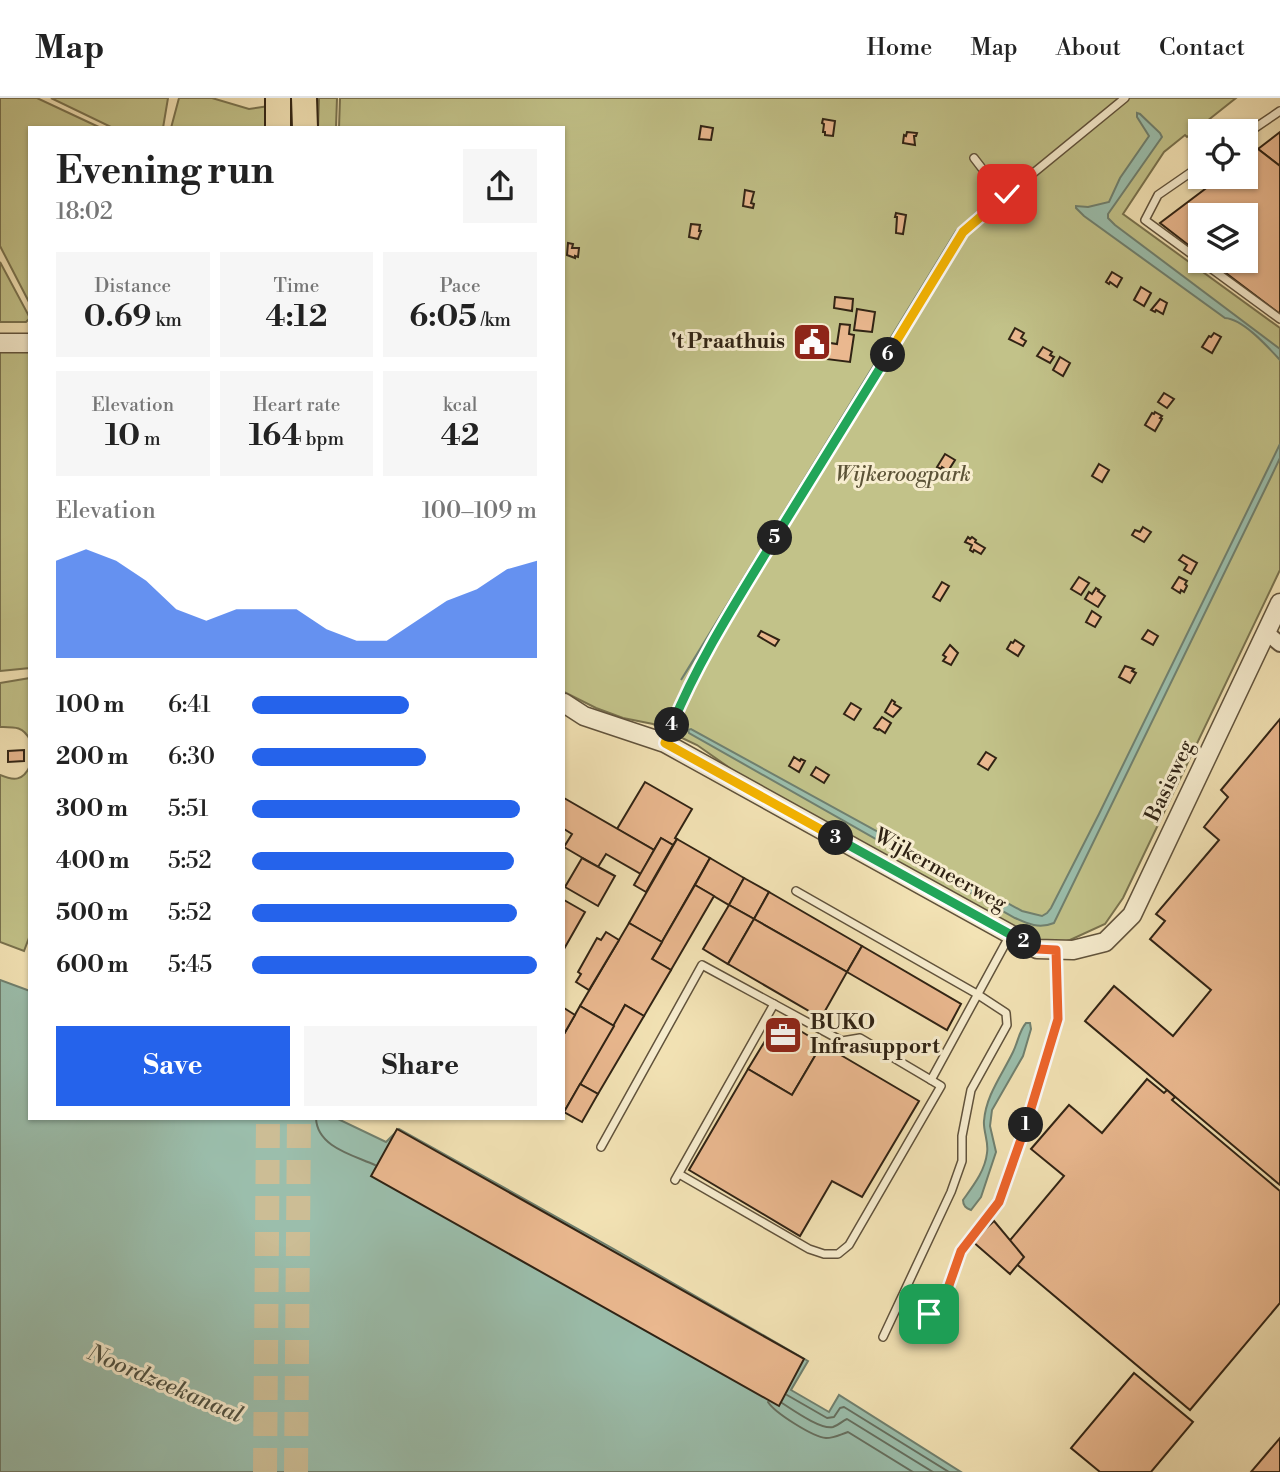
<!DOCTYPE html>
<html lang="en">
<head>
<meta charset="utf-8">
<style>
  body { margin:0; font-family:"Libre Bodoni",serif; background:#f6f6f6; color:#222; height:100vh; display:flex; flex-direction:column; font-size:26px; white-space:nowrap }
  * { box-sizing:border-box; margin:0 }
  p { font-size:23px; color:#767676 }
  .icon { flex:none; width:38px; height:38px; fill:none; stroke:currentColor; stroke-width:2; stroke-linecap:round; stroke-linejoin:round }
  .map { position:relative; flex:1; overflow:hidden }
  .sheet { position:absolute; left:28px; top:28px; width:537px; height:994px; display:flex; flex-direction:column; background:#fff; border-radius:0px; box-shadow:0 2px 5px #0004 }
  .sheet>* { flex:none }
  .controls { position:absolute; left:1188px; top:21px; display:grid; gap:14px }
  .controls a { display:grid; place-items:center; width:70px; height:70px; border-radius:0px; background:#fff; box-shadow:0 2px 5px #0004; font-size:35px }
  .pin { position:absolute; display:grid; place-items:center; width:60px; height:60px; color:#fff; margin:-30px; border-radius:14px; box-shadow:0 4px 10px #0006 }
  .km { position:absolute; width:35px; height:35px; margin:-18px; border-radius:50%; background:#222; color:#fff; font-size:19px; line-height:35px; text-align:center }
  .round { display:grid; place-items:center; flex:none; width:74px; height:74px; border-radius:0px; background:#f6f6f6 }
  .summary { display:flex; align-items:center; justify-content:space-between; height:119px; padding:0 28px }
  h1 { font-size:38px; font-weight:700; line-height:52px }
  .metrics { display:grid; grid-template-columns:repeat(3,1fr); gap:10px; height:119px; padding:7px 28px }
  .metrics div { display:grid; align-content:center; border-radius:0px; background:#f6f6f6; text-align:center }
  .metrics b { font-size:30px; font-weight:700 }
  .metrics small { font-size:19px; font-weight:400 }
  .metrics p { font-size:19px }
  .chart { height:196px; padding:14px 28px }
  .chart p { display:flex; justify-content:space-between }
  .chart svg { width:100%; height:126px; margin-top:7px; fill:#2563eb; opacity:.7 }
  .cta { display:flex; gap:14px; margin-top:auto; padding:14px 28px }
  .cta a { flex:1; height:80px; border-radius:0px; background:#2563eb; color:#fff; font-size:28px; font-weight:700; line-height:80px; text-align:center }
  .cta a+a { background:#f6f6f6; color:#222 }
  ul { padding:0 28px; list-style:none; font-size:23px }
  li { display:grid; grid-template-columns:112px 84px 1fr; align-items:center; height:52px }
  li i { height:18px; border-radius:9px; background:#2563eb }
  header { display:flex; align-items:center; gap:42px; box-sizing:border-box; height:98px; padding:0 35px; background:#fff; border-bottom:2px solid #e0e0e0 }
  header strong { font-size:33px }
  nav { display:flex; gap:38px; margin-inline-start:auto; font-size:24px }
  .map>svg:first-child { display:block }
  .green { fill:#c2c289; stroke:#79724e; stroke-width:2 }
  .water { fill:#9bbeac; stroke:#70806f; stroke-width:2 }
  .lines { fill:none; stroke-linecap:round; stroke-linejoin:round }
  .shore { stroke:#667060; stroke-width:2 }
  .building { fill:#eab88f; stroke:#302314; stroke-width:2 }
  .motorway-tunnel { stroke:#ccbd95; stroke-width:24; stroke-dasharray:24 12; stroke-linecap:butt }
  .service-casing { stroke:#61533c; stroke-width:10 }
  .minor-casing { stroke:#61533c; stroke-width:18 }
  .tertiary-casing { stroke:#61533c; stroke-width:21 }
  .motorway-casing { stroke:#302314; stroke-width:28 }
  .service { stroke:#f7edcf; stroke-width:7 }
  .minor { stroke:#f7edcf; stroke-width:14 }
  .tertiary { stroke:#f7edcf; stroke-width:18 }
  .motorway { stroke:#f3e3b5; stroke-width:24 }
  .split-1-casing { stroke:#fff; stroke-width:14 }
  .split-2-casing { stroke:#fff; stroke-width:14 }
  .split-3-casing { stroke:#fff; stroke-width:14 }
  .split-4-casing { stroke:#fff; stroke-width:14 }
  .split-5-casing { stroke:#fff; stroke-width:14 }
  .split-6-casing { stroke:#fff; stroke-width:14 }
  .split-7-casing { stroke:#fff; stroke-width:14 }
  .split-1 { stroke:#f0652b; stroke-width:9 }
  .split-2 { stroke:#f0652b; stroke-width:9 }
  .split-3 { stroke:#22a559; stroke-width:9 }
  .split-4 { stroke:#f5b400; stroke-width:9 }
  .split-5 { stroke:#22a559; stroke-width:9 }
  .split-6 { stroke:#22a559; stroke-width:9 }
  .split-7 { stroke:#f5b400; stroke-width:9 }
  .labels { text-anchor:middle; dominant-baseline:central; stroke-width:6; stroke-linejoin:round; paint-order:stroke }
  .poi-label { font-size:21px; font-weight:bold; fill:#302314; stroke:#f7edcf; text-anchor:end }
  .park-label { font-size:21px; font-style:italic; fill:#5c5337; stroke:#f7edcf }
  .street-label { font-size:21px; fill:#302314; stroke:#f7edcf }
  .water-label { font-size:23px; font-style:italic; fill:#505242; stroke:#f7edcf }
</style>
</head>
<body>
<header>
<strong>Map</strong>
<nav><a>Home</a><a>Map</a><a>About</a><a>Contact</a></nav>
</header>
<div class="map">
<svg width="1280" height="1374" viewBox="0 0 1280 1374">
  <rect width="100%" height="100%" fill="#f3e3b5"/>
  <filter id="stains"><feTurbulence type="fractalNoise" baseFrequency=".00286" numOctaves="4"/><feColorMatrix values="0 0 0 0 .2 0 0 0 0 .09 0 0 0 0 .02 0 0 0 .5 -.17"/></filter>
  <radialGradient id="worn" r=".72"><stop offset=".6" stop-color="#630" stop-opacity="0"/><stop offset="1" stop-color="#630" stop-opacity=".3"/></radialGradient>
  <g class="green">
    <polygon points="0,0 37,0 101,30 30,30 30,206 0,148"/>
    <polygon points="51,0 168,0 163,30 113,30"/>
    <polygon points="179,0 212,0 249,11 269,8 269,30 171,30"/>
    <polygon points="319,0 337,0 336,30 318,30"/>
    <polygon points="340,0 1236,0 1187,39 1185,37 1164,54 1123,116 1280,230 1280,472 1123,800 1105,826 1070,842 1056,846 1030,841 734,673 697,647 680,639 653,626 623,620 596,610 564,594 564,30 339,30"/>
    <polygon points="0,164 30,220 26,224 0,224"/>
    <polygon points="0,252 30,252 30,570 0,573"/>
    <path d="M 30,580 L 30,642 C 23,628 14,629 0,629 L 0,585 Z"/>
    <path d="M 30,668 L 30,837 L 24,853 L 0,844 L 0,677 C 14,683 23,683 30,668 Z"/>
  </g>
  <g class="water">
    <path d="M 1137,15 L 1140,16 L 1160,35 L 1162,39 L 1108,116 L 1108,120 L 1115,127 L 1280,251 L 1280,262 C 1268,249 1243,221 1225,220 L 1084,118 L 1076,110 L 1076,108 L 1088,109 L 1109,104 L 1120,80 L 1149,38 L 1137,19 Z"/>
    <polygon points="986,106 681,582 956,133"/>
    <path d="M 1280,346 L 1280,360 L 1270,381 L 1054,825 C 1039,831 1028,826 1015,820 L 689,635 L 688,632 L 691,631 L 1022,813 L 1042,818 L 1047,815 L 1051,810 L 1099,716 Z"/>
    <polygon points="0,882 30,893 30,1020 336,1020 386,1044 399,1031 612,1150 808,1263 791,1292 829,1314 839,1297 961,1374 0,1374"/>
    <path d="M 1026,925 L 1030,925 L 1031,931 L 1023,958 L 992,1012 L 990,1028 L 996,1054 L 981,1099 L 971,1112 C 966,1110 963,1108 963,1102 C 973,1088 985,1073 987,1055 C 989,1044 983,1033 984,1023 C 986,997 1002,977 1013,954 C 1018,944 1019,933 1026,925 Z"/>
  </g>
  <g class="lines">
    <g class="shore">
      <path d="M 316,1020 C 317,1049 353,1057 375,1067"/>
      <polyline points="787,1297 827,1320 834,1319 840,1310 844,1309 949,1374"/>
      <path d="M 768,1304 C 775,1315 813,1339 826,1340 C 835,1340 841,1336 848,1334 L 913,1374"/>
      <path d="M 782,1305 C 793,1312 821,1332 833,1329 C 839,1327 842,1323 847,1321 L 933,1374"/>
    </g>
  </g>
  <g class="building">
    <polygon points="823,21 835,23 833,38 825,37 825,34 823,34 824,26 822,25"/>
    <polygon points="701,28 713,30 711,42 699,41"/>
    <polygon points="907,34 917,35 916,38 914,38 915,47 903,45 904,37 906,38"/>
    <polygon points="1280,34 1280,68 1258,51"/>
    <polygon points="1258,51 1280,68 1280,216 1210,163 1246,163 1246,117 1200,117 1200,156 1160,125 1221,79 1246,79 1246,60"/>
    <polygon points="745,92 754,94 751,105 754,106 753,110 743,108"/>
    <polygon points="896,115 906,117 903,136 896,135 897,119 895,119"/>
    <polygon points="691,126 700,127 699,133 701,133 698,141 689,139"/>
    <polygon points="568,145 573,146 572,150 579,150 578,159 575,158 575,160 567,157"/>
    <polygon points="1112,174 1122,180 1117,189 1110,184 1109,186 1106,184"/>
    <polygon points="1141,189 1151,195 1144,208 1134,202"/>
    <polygon points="835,199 853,201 852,213 834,210"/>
    <polygon points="1160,201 1167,205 1163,216 1156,212 1155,214 1151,212"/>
    <polygon points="857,211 875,214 872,234 854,232"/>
    <polygon points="840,226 850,227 849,236 854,237 850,264 802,258 804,241 837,246"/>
    <polygon points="1015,230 1024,235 1021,240 1026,243 1023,248 1009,241"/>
    <polygon points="1214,235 1221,239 1212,255 1202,249 1209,238 1211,239"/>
    <polygon points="1043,249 1052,254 1050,257 1054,259 1050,265 1037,258"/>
    <polygon points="1060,259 1070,265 1063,278 1053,272"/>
    <polygon points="1164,295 1174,301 1167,310 1158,304"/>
    <polygon points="1155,314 1162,318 1160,320 1162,321 1155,333 1145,327 1152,315 1154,316"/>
    <polygon points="945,356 955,362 948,373 942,369 941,371 937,369"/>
    <polygon points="1099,366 1109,372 1102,384 1092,378"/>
    <polygon points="1143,429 1151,434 1144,444 1132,437 1135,432 1140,434"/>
    <polygon points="968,439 970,441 972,439 976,442 975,444 985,450 981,456 974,452 973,454 970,452 972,447 965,444"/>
    <polygon points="1183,457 1197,465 1191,476 1184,472 1187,467 1179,462"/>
    <polygon points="1079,479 1089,485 1081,497 1071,491"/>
    <polygon points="1179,479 1187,483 1185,486 1187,488 1184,494 1181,492 1180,495 1172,490"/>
    <polygon points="942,484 949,488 940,503 933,499"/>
    <polygon points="1096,490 1099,492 1098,493 1105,498 1098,509 1085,501 1089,494 1092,496"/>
    <polygon points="1092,513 1101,519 1095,529 1086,524"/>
    <polygon points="1148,532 1158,538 1153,547 1142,541"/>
    <polygon points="761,533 779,542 775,548 758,538"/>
    <polygon points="1015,542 1024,548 1018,558 1007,551 1011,544 1013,545"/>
    <polygon points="950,547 958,555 951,567 943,563 946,559 943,557"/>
    <polygon points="1125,568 1134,571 1132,573 1136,575 1130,585 1119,579"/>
    <polygon points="892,602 895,604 894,606 901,610 893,619 885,614"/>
    <polygon points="851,605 861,611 854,622 844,616"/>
    <polygon points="882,619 891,625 885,635 879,631 878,632 874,630"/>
    <polygon points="1280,621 1280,1087 1085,923 1114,888 1173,938 1211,892 1150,841 1165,823 1156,816 1219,742 1204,729 1228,699 1221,692"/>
    <polygon points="24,652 24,663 8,664 8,653"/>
    <polygon points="986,654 996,660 988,672 978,666"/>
    <polygon points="794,659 800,663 801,661 805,663 799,674 789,668"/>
    <polygon points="816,669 829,677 824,685 811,677"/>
    <polygon points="645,684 692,711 675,740 677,741 673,747 661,740 654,752 617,731"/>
    <polygon points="564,700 654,752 641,776 606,756 598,769 564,749 572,736 564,731"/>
    <polygon points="661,740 673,747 646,794 634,787"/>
    <polygon points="677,741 710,760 662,844 629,825"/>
    <polygon points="582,760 615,778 598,808 565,789"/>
    <polygon points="710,760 744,780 729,807 695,787"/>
    <polygon points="744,780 769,794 754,821 729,807"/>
    <polygon points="695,787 714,798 671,872 652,861"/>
    <polygon points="769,794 862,848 847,874 754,821"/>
    <polygon points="564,802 585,814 564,851"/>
    <polygon points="729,807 754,821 728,866 703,851"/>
    <polygon points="754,821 847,874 821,920 728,866"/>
    <polygon points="629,825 662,844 652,861 671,872 644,918 625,907 614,928 580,908"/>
    <polygon points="606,834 619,842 589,892 576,884 581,876 578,874 597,840 601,842"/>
    <polygon points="862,848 961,906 947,932 847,874"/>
    <polygon points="625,907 644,918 598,996 580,986"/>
    <polygon points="580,908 614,928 564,1014 564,936"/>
    <polygon points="564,910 575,917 564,936"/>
    <polygon points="779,920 822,946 792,997 748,971"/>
    <polygon points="822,946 919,1003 862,1099 832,1083 800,1138 689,1072 748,971 792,997"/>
    <polygon points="1147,981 1164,995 1167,992 1175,999 1172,1002 1280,1093 1280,1205 1190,1312 1001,1153 1064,1078 1031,1051 1069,1007 1102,1035"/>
    <polygon points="580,986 598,996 582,1024 564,1014"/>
    <polygon points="397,1031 804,1261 779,1308 371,1078"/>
    <polygon points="994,1123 1024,1159 1010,1176 972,1143"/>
    <polygon points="1134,1275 1193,1324 1151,1374 1100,1374 1071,1350"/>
    <polygon points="1280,1340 1280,1374 1251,1374"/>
  </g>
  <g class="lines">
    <g class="motorway-tunnel">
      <polyline points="265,1374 268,1020"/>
      <polyline points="296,1374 299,1020"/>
    </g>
    <g class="service-casing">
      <g id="service">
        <polyline points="1246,36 1280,13"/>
        <polyline points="1200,68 1158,97 1145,122 1280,221"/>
        <polyline points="1004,99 1125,0"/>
        <polyline points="665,645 684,596 711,545 963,134 1004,99 974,60"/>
        <polyline points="796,793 977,896 1006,915 1007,927 971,992 962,1038 962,1063 951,1094 883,1239"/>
        <polyline points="601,1049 702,867 842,943 860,940 931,982 1010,837"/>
        <polyline points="679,1076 809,1151 824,1156 838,1156 849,1147 941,988 931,982"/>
        <polyline points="675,1082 774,906"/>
        <polyline points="929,1216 947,1193 961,1153 999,1104 1027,1023 1058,921 1057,852"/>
      </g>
    </g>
    <g class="minor-casing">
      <polyline id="minor" points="1266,534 1280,546"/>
    </g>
    <g class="tertiary-casing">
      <g id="tertiary">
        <polyline points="0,245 30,245"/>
        <polyline points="564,605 584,618 665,645 1037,851 1073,852 1105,844 1132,817 1280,505"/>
      </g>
    </g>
    <g class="motorway-casing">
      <g id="motorway">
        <polyline points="304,0 305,30"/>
        <polyline points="278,30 278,0"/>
      </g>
    </g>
    <use href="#service" class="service"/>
    <use href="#minor" class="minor"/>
    <use href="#tertiary" class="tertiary"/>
    <use href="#motorway" class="motorway"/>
  </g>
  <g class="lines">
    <g class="split-1-casing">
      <polyline id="split-1" points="929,1216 947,1193 961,1153 999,1104 1026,1027"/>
    </g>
    <g class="split-2-casing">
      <polyline id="split-2" points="1024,844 1037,851 1056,852 1058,921 1026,1027"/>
    </g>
    <g class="split-3-casing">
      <polyline id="split-3" points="836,740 1024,844"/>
    </g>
    <g class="split-4-casing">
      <polyline id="split-4" points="672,627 665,645 836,740"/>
    </g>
    <g class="split-5-casing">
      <path id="split-5" d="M 672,627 C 699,561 738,501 775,440"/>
    </g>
    <g class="split-6-casing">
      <polyline id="split-6" points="775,440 888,257"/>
    </g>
    <g class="split-7-casing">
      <polyline id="split-7" points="888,257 963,134 1007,96"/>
    </g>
    <use href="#split-1" class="split-1"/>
    <use href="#split-2" class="split-2"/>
    <use href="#split-3" class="split-3"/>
    <use href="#split-4" class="split-4"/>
    <use href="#split-5" class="split-5"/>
    <use href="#split-6" class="split-6"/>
    <use href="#split-7" class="split-7"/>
  </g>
  <defs>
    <g id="civic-square" transform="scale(2.0125)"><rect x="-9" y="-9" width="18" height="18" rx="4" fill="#8f2418" stroke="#f7edcf"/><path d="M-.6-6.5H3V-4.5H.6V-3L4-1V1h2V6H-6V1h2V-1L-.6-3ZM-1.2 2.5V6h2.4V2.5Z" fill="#fff"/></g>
    <g id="office-square" transform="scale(2.0125)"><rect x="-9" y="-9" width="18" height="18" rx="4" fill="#8f2418" stroke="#f7edcf"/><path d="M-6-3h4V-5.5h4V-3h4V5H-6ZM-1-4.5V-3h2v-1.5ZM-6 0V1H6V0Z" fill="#fff"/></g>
  </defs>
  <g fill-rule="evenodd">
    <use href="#civic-square" x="812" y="244"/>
    <use href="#office-square" x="783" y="937"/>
  </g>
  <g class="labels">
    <g class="poi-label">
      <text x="785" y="244">'t Praathuis</text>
      <text x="810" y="925" text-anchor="start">BUKO<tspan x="810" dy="24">Infrasupport</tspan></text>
    </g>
    <g class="park-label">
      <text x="903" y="377">Wijkeroogpark</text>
    </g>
    <g class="street-label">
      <text transform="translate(1170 683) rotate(-65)">Basisweg</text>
      <text transform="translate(940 772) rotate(29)">Wijkermeerweg</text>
    </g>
    <g class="water-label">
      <text transform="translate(165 1286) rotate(23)">Noordzeekanaal</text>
    </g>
  </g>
  <rect width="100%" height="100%" filter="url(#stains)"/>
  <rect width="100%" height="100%" fill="url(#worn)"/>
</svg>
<div class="controls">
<a><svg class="icon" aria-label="locate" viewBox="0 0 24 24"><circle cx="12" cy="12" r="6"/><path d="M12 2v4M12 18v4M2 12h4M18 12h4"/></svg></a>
<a><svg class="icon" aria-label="layers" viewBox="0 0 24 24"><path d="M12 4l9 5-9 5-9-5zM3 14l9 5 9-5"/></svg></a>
</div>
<div class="pin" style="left:929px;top:1216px;background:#1e9e55"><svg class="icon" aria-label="arrive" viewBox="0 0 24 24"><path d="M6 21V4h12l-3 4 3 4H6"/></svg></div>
<div class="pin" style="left:1007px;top:96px;background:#d93025"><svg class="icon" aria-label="check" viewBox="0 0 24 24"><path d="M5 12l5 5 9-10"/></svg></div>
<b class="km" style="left:1026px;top:1027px">1</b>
<b class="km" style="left:1024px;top:844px">2</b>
<b class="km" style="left:836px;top:740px">3</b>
<b class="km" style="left:672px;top:627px">4</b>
<b class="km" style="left:775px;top:440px">5</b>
<b class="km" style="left:888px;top:257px">6</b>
<section class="sheet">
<div class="summary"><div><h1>Evening run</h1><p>18:02</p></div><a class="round"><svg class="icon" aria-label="share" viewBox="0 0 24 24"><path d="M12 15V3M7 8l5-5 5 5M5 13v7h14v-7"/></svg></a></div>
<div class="metrics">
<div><p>Distance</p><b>0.69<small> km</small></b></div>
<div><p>Time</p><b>4:12</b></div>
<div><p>Pace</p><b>6:05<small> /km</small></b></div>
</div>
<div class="metrics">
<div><p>Elevation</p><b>10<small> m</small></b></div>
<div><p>Heart rate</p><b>164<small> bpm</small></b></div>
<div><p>kcal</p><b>42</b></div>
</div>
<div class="chart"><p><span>Elevation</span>100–109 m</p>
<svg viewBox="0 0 160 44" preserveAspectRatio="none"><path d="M0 44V10L10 6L20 10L30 17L40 27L50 31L60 27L70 27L80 27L90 34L100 38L110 38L120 31L130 24L140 20L150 13L160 10V44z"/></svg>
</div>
<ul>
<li><b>100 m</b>6:41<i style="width:55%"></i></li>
<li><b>200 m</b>6:30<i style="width:61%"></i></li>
<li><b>300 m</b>5:51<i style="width:94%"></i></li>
<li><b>400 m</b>5:52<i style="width:92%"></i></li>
<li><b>500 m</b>5:52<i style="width:93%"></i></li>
<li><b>600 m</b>5:45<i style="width:100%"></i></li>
</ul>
<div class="cta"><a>Save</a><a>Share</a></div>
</section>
</div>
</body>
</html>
